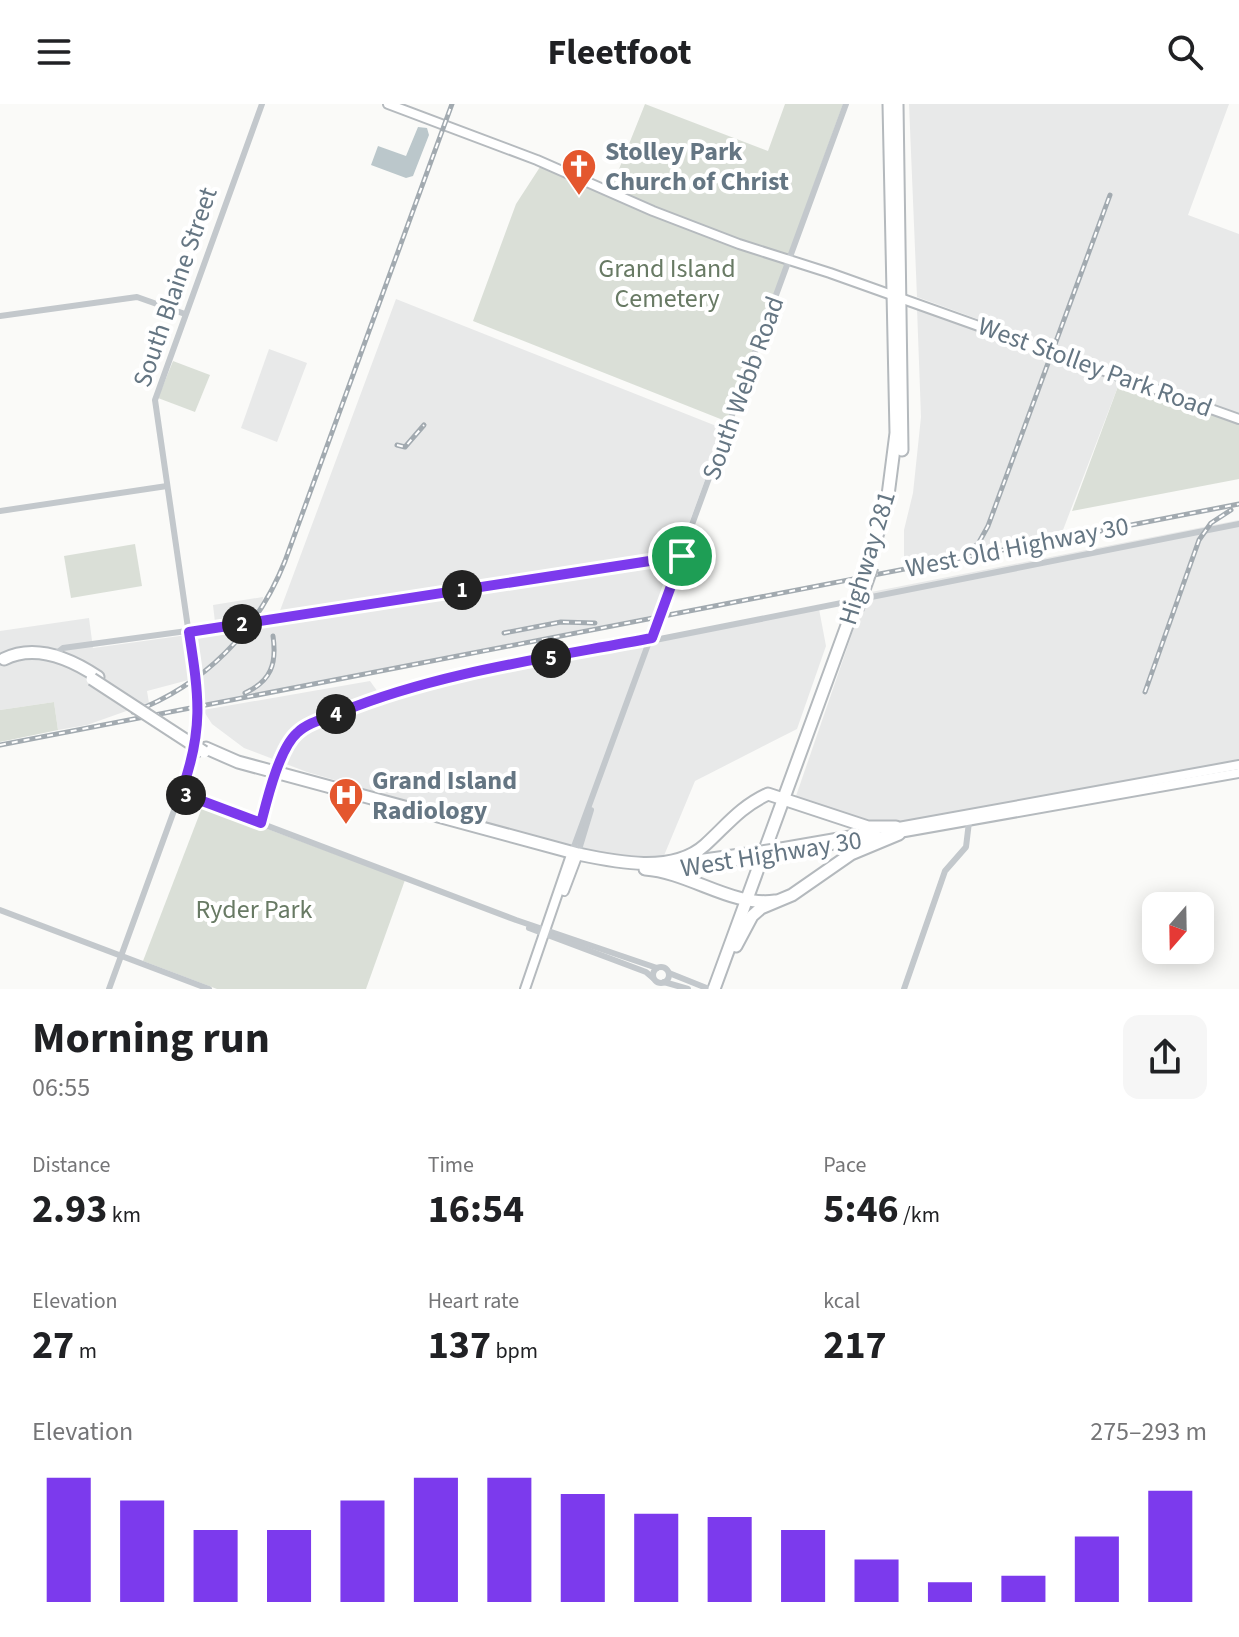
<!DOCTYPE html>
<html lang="en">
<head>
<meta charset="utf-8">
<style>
  body { margin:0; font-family:"Source Sans 3",sans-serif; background:#f6f6f6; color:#202124; height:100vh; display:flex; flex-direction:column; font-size:30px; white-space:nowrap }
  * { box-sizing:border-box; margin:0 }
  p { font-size:26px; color:#757577 }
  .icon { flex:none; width:44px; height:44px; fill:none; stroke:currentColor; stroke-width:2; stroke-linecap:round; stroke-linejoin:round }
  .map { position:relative; height:885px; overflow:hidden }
  .drawer { display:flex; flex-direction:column; background:#fff; flex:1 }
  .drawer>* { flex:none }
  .needle { width:52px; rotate:200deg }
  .buttons { position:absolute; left:1142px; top:788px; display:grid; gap:16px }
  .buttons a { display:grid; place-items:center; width:72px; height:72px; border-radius:16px; background:#fff; box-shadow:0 4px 20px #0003; font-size:40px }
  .pin { position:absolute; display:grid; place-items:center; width:68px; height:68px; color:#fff; margin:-34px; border:4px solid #fff; border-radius:50%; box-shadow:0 2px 8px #0007 }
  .km { position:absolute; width:40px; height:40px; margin:-20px; border-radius:50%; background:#222; color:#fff; font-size:22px; line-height:40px; text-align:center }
  .round { display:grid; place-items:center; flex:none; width:84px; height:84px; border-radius:16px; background:#f6f6f6 }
  .headline { display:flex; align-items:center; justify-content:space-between; height:136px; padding:0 32px }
  h1 { font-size:44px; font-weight:700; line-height:60px }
  .stats { display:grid; grid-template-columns:repeat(3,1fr); gap:12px; height:136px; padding:8px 32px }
  .stats div { display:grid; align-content:center }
  .stats b { font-size:40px; font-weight:700 }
  .stats small { font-size:22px; font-weight:400 }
  .stats p { font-size:22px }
  .chart { height:224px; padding:16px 32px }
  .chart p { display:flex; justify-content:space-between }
  .chart svg { width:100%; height:144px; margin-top:8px; stroke:#7c3aed; stroke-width:6 }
  header { display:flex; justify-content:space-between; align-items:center; height:104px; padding:0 32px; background:#fff; font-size:36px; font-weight:700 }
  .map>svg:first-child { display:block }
  .built { fill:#e8e9e9 }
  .green { fill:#dadfd7 }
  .water { fill:#bbc7cb }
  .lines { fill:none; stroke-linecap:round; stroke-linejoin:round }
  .major-casing { stroke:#b5babe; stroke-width:12 }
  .highway-casing { stroke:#b4b9bd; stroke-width:15 }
  .minor { stroke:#c3c8cc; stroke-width:6 }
  .major { stroke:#fff; stroke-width:8 }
  .highway { stroke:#fff; stroke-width:11 }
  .rail-casing { stroke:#a2aab0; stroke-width:5 }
  .rail { stroke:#fff; stroke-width:2; stroke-dasharray:6; stroke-linecap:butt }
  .major-bridge-casing { stroke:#b5babe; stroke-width:12; stroke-linecap:butt }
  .highway-bridge-casing { stroke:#b4b9bd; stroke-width:15; stroke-linecap:butt }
  .major-bridge { stroke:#fff; stroke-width:8 }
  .highway-bridge { stroke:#fff; stroke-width:11 }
  .route-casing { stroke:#fff; stroke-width:16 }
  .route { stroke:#7c3aed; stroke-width:10 }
  .labels { text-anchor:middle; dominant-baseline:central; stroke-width:8; stroke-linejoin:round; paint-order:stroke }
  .poi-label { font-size:26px; font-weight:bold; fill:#657683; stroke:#fff; text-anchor:start }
  .park-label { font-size:26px; fill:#687a64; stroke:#fff }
  .street-label { font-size:26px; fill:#657683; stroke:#fff }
</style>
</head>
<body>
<header><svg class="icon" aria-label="menu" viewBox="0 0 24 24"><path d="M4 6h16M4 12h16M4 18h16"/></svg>Fleetfoot<svg class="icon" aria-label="search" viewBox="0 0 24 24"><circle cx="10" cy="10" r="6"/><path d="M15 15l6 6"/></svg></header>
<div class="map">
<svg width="1239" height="885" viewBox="0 0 1239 885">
  <rect width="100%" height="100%" fill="#fafaf8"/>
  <g class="built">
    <polygon points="909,0 1229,0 1188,111 1239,130 1239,310 917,193"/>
    <polygon points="396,195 724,325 655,511 204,600 200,573 147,587 149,599 87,621 58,626 54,598 0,606 0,527 89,514 93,544 216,527 213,501 263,493 261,514 278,512"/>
    <polygon points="917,204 1120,277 1063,426 904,459 904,426 913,389 921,313"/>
    <polygon points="269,245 307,259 277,338 241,324"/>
    <polygon points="1239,416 1239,655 1134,678 902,720 861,716 796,692 866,489"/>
    <polygon points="819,505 826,542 797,625 695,677 663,754 586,748 307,668 244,644 212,620 203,606 370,577 383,595 425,580"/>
  </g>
  <g class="green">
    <polygon points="645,0 768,47 785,0 843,0 728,318 473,217 516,100 540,63 609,90"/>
    <polygon points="173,257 210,271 195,308 158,294"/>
    <polygon points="1120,277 1239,318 1239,375 1072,407"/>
    <polygon points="135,440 142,482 71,494 64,452"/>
    <polygon points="54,598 58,626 0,638 0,606"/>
    <polygon points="203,701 405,776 366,885 217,885 143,857"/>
  </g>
  <polygon class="water" points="418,23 427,24 429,31 413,72 406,74 371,61 378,42 406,52"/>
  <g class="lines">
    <g class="major-casing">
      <g id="major">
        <polyline points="388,0 537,56 653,107 739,140 830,169 1239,315"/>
        <polyline points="893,724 1239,661"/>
        <polyline points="778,744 876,727"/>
        <polyline points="775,751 1239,669"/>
        <polyline points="679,758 758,747"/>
        <polyline points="666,766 754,755"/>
        <polyline points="564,787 578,750"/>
        <polyline points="525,885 572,748"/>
      </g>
    </g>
    <g class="highway-casing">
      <g id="highway">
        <polyline points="897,0 902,346"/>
        <polyline points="867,464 887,399 896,329 889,0"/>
        <path d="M 4,555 C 36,539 71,555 98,573"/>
        <path d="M 206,644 L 238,658 L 578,750 C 616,758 673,770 705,741 C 727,721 740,703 768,690 L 868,723 L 896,723"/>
        <path d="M 645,765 C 689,768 732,803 775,797"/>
        <polyline points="736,842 752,812 761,804 792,791 851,750 899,730"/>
        <polyline points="714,885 853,505"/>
      </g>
    </g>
    <g class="minor">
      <polyline points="0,212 137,193 185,210"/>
      <polyline points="0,407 167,382"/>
      <polyline points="54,551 63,544 325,508 682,452"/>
      <polyline points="181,689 516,816 657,864"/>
      <polyline points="264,705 282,652 292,635"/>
      <path d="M 261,719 C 267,695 268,664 282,642 C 299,615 368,598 398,587 L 1239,420"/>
      <polyline points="572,748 846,0"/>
      <polyline points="578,749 591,706"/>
      <polyline points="0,806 209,885"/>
      <polyline points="529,824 646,868 653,874"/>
      <circle cx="661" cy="871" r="8"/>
      <polyline points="669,869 709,885"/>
      <polyline points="664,878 688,885"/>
      <polyline points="109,885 191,660 199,623 198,593 155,296 262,0"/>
      <polyline points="904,885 945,767 966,743 969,718"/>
    </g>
    <use href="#major" class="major"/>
    <use href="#highway" class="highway"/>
    <g class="rail-casing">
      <g id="rail">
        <polyline points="397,341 405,343 424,321"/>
        <polyline points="962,452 978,440 988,422 1110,91"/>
        <polyline points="504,529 561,518 595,519"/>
        <polyline points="1145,588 1199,436 1211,419 1231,406"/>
        <path d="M 245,589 C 271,577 277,560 273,532"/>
        <path d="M 133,608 C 204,581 257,528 285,457 L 452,0"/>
        <polyline points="0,641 1239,400"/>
      </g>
    </g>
    <use href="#rail" class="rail"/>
    <g class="major-bridge-casing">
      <g id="major-bridge">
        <polyline points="758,747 778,744"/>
        <polyline points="754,755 775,751"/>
      </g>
    </g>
    <g class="highway-bridge-casing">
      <g id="highway-bridge">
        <polyline points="857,505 872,463"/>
        <polyline points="92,575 204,648"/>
      </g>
    </g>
    <use href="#major-bridge" class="major-bridge"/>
    <use href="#highway-bridge" class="highway-bridge"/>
  </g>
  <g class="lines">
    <g class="route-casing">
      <path id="route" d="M 682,452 L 652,534 C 548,554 439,568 341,608 C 327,614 308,618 297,629 C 279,645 267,696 261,719 L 181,689 C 204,625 199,593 189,528 Z"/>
    </g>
    <use href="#route" class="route"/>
  </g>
  <defs>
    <g id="church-pin" transform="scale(1.8)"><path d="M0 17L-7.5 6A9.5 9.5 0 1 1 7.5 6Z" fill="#e4572e" stroke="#fff"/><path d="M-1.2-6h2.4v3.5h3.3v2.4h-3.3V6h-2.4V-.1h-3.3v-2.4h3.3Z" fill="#fff"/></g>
    <g id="hospital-pin" transform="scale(1.8)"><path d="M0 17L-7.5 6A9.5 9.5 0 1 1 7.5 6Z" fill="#e4572e" stroke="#fff"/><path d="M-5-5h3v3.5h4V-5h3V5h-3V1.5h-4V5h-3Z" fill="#fff"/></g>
  </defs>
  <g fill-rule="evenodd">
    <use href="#church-pin" x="579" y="62"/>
    <use href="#hospital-pin" x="346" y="691"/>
  </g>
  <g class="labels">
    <g class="poi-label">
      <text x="605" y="47">Stolley Park<tspan x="605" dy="30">Church of Christ</tspan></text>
      <text x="372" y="676">Grand Island<tspan x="372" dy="30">Radiology</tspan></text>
    </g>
    <g class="park-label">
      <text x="667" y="164">Grand Island<tspan x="667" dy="30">Cemetery</tspan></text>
      <text x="254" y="805">Ryder Park</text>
    </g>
    <g class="street-label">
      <text transform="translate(175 183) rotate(-71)">South Blaine Street</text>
      <text transform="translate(1095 263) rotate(20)">West Stolley Park Road</text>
      <text transform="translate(743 284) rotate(-70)">South Webb Road</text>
      <text transform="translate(1017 443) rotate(-11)">West Old Highway 30</text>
      <text transform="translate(867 454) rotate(-73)">Highway 281</text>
      <text transform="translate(771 750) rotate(-9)">West Highway 30</text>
    </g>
  </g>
</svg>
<div class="buttons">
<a><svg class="needle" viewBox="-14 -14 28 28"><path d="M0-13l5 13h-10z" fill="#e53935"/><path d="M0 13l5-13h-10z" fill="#757577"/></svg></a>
</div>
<div class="pin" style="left:682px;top:452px;background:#1e9e55"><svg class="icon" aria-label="arrive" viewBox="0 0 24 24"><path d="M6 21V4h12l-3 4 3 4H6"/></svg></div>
<b class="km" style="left:462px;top:486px">1</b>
<b class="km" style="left:242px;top:520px">2</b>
<b class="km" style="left:186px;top:691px">3</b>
<b class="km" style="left:336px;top:610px">4</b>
<b class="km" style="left:551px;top:554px">5</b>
</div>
<section class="drawer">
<div class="headline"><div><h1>Morning run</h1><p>06:55</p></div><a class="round"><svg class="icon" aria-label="share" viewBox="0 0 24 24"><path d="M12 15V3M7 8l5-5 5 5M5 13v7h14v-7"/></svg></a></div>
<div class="stats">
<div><p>Distance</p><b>2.93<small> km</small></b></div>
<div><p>Time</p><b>16:54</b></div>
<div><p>Pace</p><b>5:46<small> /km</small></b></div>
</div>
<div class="stats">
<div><p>Elevation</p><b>27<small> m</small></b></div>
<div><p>Heart rate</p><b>137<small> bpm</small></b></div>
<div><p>kcal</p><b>217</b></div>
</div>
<div class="chart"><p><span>Elevation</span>275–293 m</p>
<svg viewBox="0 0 160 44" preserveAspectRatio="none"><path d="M5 44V6M15 44V13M25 44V22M35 44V22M45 44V13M55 44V6M65 44V6M75 44V11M85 44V17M95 44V18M105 44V22M115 44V31M125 44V38M135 44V36M145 44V24M155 44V10"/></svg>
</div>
</section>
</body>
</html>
